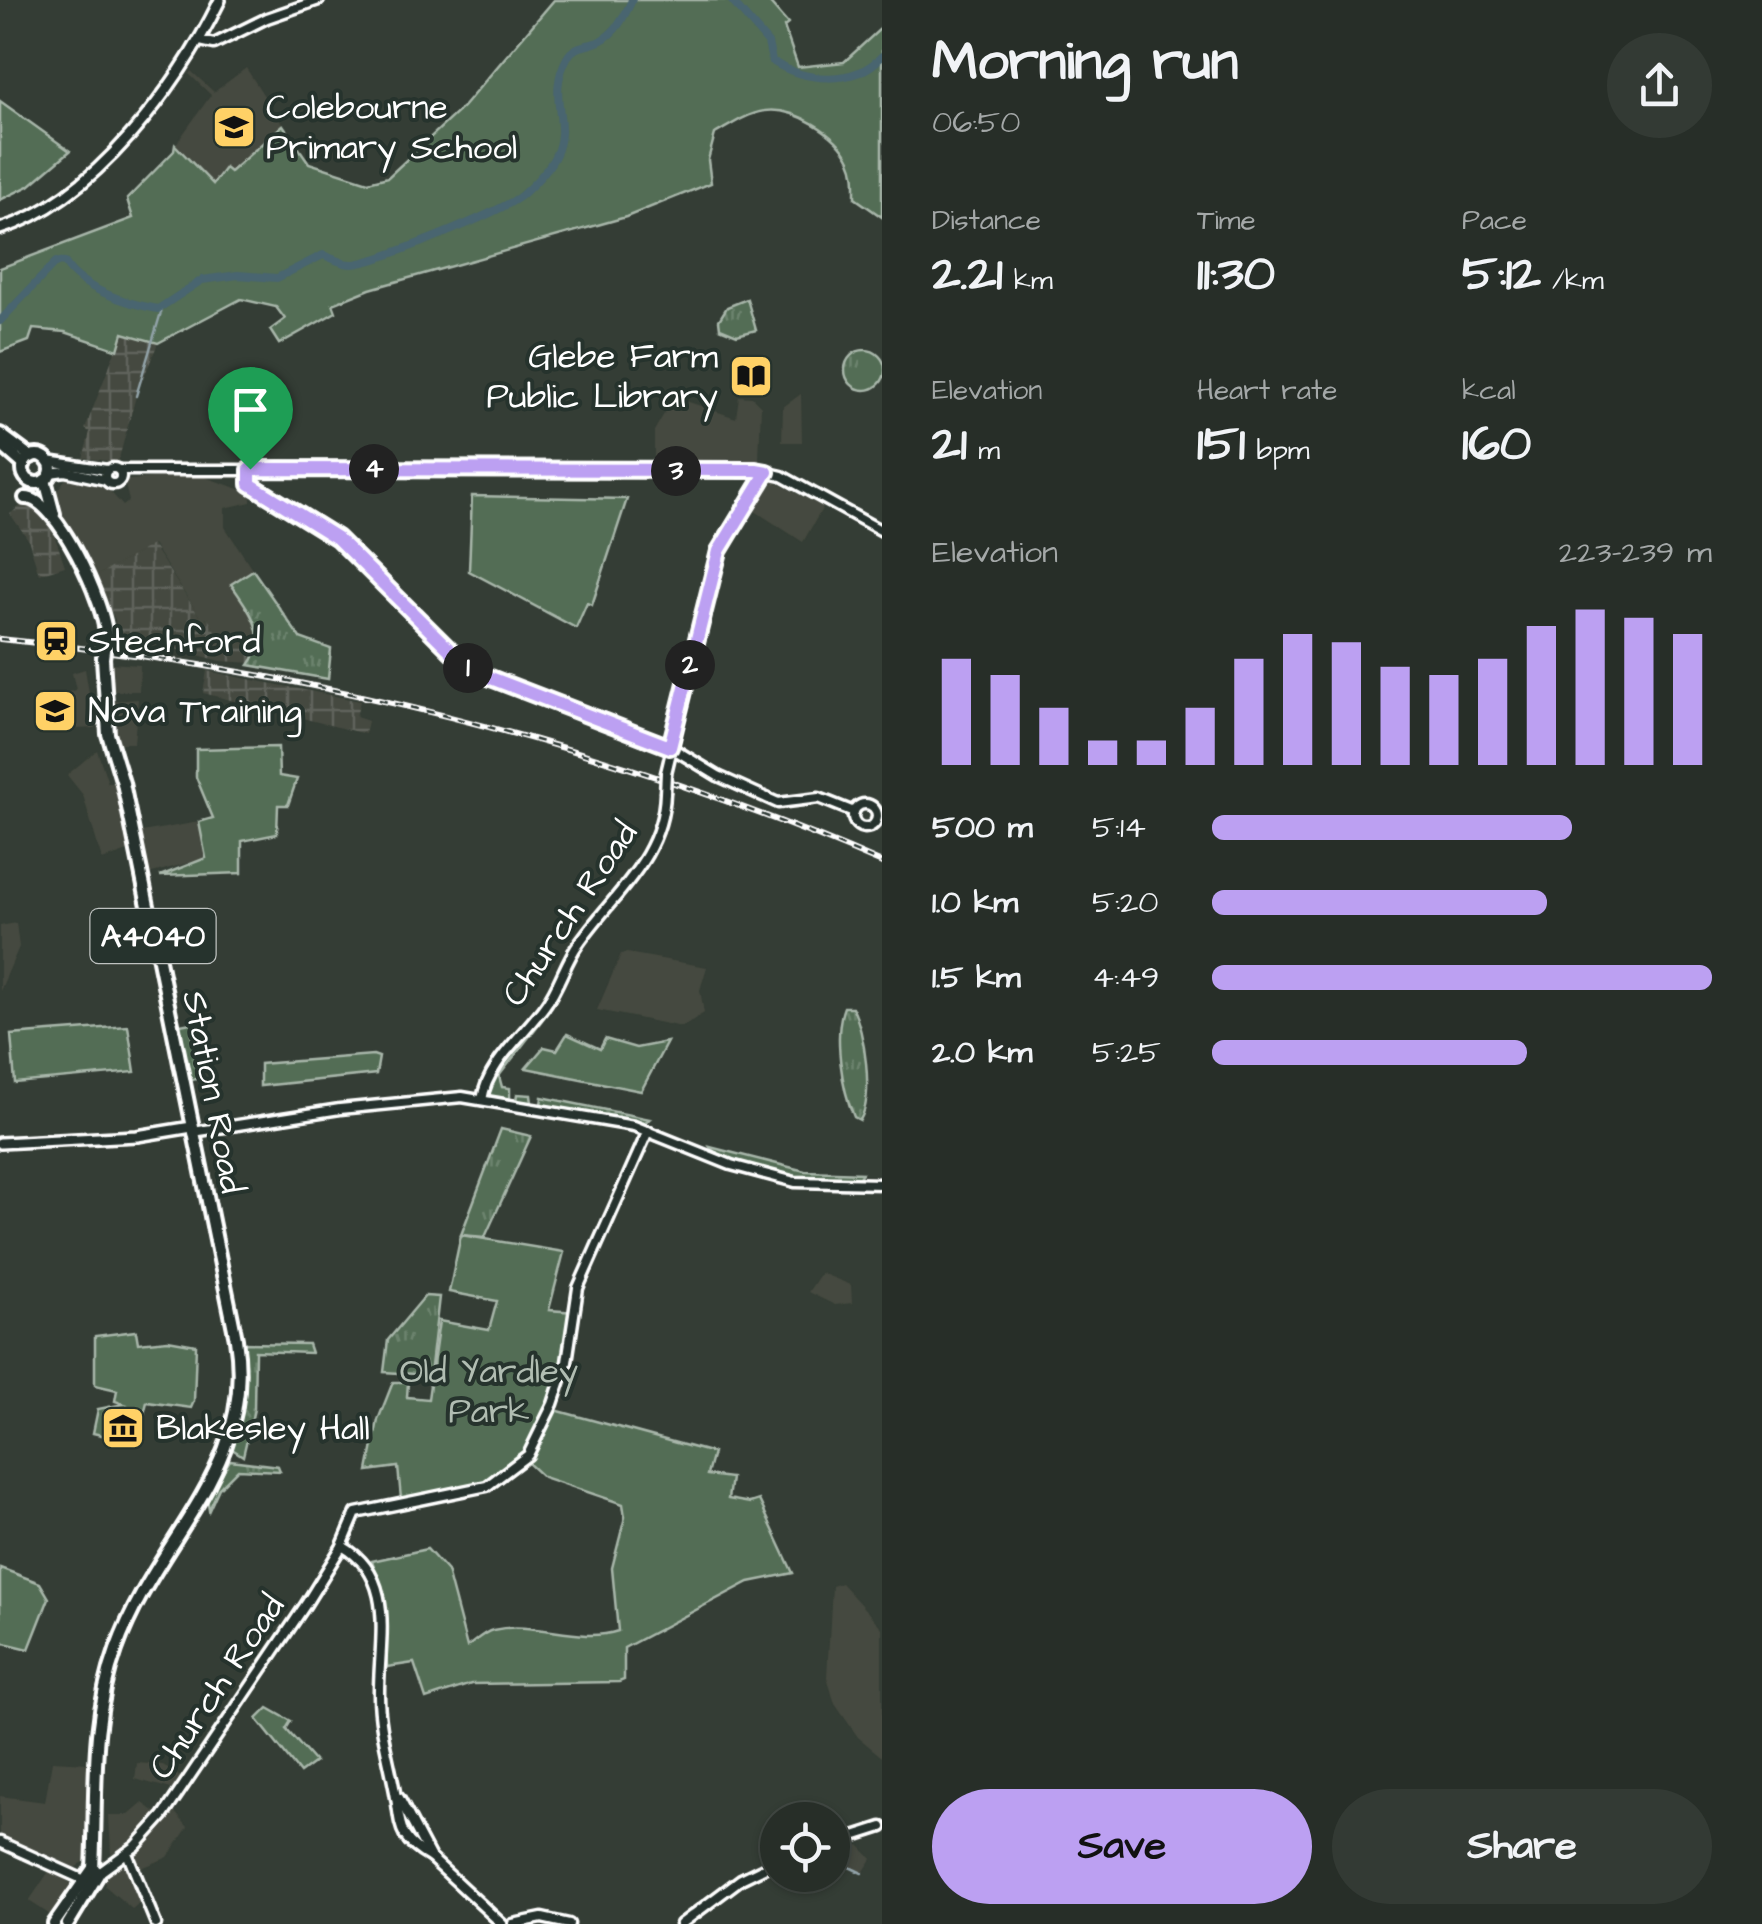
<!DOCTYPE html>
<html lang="en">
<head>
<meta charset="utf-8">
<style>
  body { margin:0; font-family:"Architects Daughter",sans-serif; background:#333a34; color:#f1f3f6; height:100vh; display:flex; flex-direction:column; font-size:38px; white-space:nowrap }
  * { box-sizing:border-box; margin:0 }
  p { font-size:32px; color:#a4a8a8 }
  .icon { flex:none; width:55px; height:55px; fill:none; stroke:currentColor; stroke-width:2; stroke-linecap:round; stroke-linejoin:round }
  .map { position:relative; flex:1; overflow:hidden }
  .drawer { display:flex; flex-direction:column; background:#272e28; width:880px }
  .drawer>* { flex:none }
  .controls { position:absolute; left:760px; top:1802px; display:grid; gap:20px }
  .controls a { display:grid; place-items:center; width:90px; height:90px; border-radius:50%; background:#272e28; box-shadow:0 2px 8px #0004,0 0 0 2px #434a45; font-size:50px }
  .pin { position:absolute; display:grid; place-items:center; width:85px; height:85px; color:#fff; margin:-102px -42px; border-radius:50% 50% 50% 0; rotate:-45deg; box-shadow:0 0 10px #0007 }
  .pin .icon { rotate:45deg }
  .km { position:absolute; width:50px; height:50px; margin:-25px; border-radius:50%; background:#222; color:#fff; font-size:28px; line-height:50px; text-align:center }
  .round { display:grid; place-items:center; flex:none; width:105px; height:105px; border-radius:52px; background:#333a34 }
  .summary { display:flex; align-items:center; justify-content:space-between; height:170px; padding:0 50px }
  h1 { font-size:55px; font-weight:700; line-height:75px }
  .stats { display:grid; grid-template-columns:repeat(3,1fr); gap:15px; height:170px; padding:10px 50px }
  .stats div { display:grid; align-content:center }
  .stats b { font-size:50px; font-weight:700 }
  .stats small { font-size:28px; font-weight:400 }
  .stats p { font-size:28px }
  .chart { height:280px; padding:20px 50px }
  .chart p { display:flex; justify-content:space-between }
  .chart svg { width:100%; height:180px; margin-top:10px; stroke:#bca0f2; stroke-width:6 }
  .action { display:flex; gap:20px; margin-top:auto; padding:20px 50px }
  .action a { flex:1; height:115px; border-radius:60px; background:#bca0f2; color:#111; font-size:40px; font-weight:700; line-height:115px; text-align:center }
  .action a+a { background:#333a34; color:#f1f3f6 }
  ul { padding:0 50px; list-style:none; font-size:32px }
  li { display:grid; grid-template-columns:160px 120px 1fr; align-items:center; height:75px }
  li i { height:25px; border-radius:12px; background:#bca0f2 }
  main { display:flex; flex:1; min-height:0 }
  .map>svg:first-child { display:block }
  .built { fill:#45493f }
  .industrial { fill:url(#industrial-grid) }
  .grass { fill:url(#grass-tufts); stroke:#a8b6aa; stroke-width:2.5 }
  .green { fill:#526d54; stroke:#a8b6aa; stroke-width:2.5 }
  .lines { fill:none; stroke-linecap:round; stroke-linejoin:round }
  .stream { stroke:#92a3a9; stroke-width:2.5 }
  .river { stroke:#4a656f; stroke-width:8 }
  .tertiary-casing { stroke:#fff; stroke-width:15 }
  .secondary-casing { stroke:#fff; stroke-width:16 }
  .primary-casing { stroke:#fff; stroke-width:18 }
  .tertiary { stroke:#26332d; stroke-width:8 }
  .secondary { stroke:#26332d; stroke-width:9 }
  .primary { stroke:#26332d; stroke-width:10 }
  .rail-casing { stroke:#fff; stroke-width:6 }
  .rail { stroke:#26332d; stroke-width:2.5; stroke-dasharray:8; stroke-linecap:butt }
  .tertiary-bridge-casing { stroke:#fff; stroke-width:15; stroke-linecap:butt }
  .primary-bridge-casing { stroke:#fff; stroke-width:18; stroke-linecap:butt }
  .tertiary-bridge { stroke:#26332d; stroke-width:8 }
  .primary-bridge { stroke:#26332d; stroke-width:10 }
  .route-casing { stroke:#fff; stroke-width:20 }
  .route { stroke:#bca0f2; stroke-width:12 }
  .labels { text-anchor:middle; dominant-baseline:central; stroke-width:8; stroke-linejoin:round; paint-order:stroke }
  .shield { fill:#26332d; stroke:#bec2c0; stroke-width:2.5 }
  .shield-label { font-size:32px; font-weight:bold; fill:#fff }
  .poi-label { font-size:35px; fill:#fff; stroke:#26332d; text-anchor:start }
  .street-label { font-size:35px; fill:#fff; stroke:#26332d }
  .park-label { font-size:35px; fill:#b1bdb2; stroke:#26332d }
</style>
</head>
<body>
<main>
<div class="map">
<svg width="882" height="1924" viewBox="0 0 882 1924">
  <defs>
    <pattern id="industrial-grid" width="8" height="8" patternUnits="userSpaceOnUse" patternTransform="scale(2.5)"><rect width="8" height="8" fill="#45493f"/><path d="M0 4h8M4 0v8" fill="none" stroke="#61645c"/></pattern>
    <pattern id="grass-tufts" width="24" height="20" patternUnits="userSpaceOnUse" patternTransform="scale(2.5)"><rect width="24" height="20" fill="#526d54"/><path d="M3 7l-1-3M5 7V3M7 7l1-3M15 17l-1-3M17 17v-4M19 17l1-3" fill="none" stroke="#6c836e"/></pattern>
  </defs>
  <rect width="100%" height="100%" fill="#343d35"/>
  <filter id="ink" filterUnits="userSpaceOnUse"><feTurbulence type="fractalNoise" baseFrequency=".01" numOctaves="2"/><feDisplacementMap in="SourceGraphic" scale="20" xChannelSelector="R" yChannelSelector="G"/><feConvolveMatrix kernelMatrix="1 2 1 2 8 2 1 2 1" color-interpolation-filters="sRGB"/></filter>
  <g filter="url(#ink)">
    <g class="built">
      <polygon points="246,68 283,125 230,172 224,169 213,184 176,144 211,95 189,74 191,71 214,92"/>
      <polygon points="801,394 802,442 782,442 783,407"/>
      <polygon points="739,396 752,397 761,406 759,460 754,466 654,467 654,431 674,397 736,418"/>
      <polygon points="196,474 251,493 251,502 225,508 225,527 253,570 232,584 255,619 261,645 218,637 208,618 202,620 153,545 94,577 53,496 67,477 76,479 108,489 123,506 129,501 125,485 128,480"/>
      <polygon points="774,481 823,507 803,542 752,509"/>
      <polygon points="109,663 140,665 139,691 109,691"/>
      <polygon points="85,669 95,728 78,729 64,709 61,694 76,690 72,673"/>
      <polygon points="138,699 134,743 114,743 112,701"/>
      <polygon points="97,750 108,783 119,781 131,850 102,860 83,795 67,775"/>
      <polygon points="199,822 206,858 145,875 136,833"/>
      <polygon points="16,923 19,947 0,991 0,926"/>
      <polygon points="627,953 707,967 700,990 704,1013 682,1027 597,1010 621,954"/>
      <polygon points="821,1273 851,1285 852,1303 835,1305 808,1292"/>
      <polygon points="841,1583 882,1628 882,1757 858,1737 835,1704 827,1677 832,1586"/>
      <polygon points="52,1761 89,1763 87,1859 74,1869 0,1835 0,1796 45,1802"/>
      <polygon points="137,1763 163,1765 182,1778 175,1790 135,1779"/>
      <polygon points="143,1803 158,1814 137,1839 111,1854 109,1815 129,1815"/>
      <polygon points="172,1809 188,1827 168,1857 139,1869 135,1854"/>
      <polygon points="859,1845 872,1859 862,1874 840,1865 837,1848"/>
      <polygon points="120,1865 128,1867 143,1900 132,1909 105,1886 105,1876"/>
      <polygon points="50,1870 72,1884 52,1916 29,1901"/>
    </g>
    <g class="industrial">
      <polygon points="122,333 158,343 136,396 118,462 83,458 90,432 85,429"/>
      <polygon points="29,499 54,534 65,566 39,574 28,539 10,514"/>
      <polygon points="152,545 202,620 208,618 218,636 256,645 253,663 221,661 115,633 115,620 94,577"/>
      <polygon points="207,671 360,701 356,717 368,721 365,734 203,693"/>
    </g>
    <g class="grass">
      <polygon points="747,299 756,330 737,335 720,328 719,320 727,307"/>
      <circle cx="865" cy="370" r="20"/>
      <path d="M 253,570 L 300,638 L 331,649 L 328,679 L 249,665 C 270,637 251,613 231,584 Z"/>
      <path d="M 844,1007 L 852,1007 C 865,1031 874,1097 860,1120 L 854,1117 C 842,1089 833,1035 844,1007 Z"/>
      <polygon points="545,1010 549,1011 499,1076 502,1087 510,1088 510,1099 516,1100 517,1094 531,1095 532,1103 490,1097 488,1091 508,1056"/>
      <polygon points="201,1021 192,1033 202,1078 186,1081 175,1026"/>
      <polygon points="542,1097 650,1119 643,1123 541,1105"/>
      <polygon points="501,1129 531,1136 485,1237 461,1235"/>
      <path d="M 710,1147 L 805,1171 L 862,1173 L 857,1180 C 823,1180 728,1175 710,1147 Z"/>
      <polygon points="425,1296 439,1297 430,1375 384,1372 388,1340"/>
      <polygon points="240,1343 308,1344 311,1353 255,1351 254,1409 243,1456 232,1449 243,1390"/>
      <polygon points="230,1460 278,1466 280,1471 238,1469 219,1488 209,1510 207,1498"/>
    </g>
    <g class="green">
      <path d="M 554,0 L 767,0 L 788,24 L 784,27 L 798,67 L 844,62 L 882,27 L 882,217 L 855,198 C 855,185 856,172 850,160 C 837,133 794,107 765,111 C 746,114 731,125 715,134 L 708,160 L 711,183 L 626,217 L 370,289 L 333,304 L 336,312 L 279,344 L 270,330 L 285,319 L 276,307 L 241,299 L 158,343 L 123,333 L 118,350 L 65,332 L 33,329 L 29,341 L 0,352 L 0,268 L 133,218 L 127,199 L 174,151 L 175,145 L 213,184 L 225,168 L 230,172 L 283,125 L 309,163 L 368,182 L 388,177 L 463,107 Z"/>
      <polygon points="0,101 70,151 29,186 0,200"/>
      <polygon points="472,496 627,499 592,605 587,603 576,628 469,571"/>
      <polygon points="278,747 279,776 297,779 288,805 278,805 277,834 242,841 242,873 160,876 206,858 199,822 213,818 196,777 196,749"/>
      <polygon points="128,1026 135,1072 15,1083 11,1035"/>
      <polygon points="567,1034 600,1049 605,1039 636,1048 667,1042 641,1091 526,1068 544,1047 557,1050"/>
      <polygon points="373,1055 379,1057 376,1074 260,1086 260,1064"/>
      <path d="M 461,1235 L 564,1252 L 549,1310 L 575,1312 C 562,1366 547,1451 491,1479 C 464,1492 430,1494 401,1499 L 398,1467 L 368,1471 L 378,1420 L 393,1382 L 408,1382 L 407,1397 L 428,1399 L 439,1321 L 489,1330 L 497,1301 L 449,1292 Z"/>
      <polygon points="136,1331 138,1343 168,1340 196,1345 194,1401 191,1408 147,1402 141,1426 125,1426 123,1421 116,1425 116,1433 128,1435 127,1441 93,1433 98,1409 124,1404 115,1401 117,1390 95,1385 95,1336"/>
      <path d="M 555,1410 L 713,1453 L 707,1475 L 731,1478 L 728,1499 L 750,1503 L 759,1500 L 793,1573 L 749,1582 L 624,1648 L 624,1680 L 619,1682 L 471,1684 L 426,1699 L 414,1663 L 387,1667 L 384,1600 L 372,1561 L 427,1549 L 447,1571 L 467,1647 C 474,1642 484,1632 493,1630 C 534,1620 578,1644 618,1631 L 612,1568 L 625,1517 L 623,1504 L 543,1477 L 528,1463 Z"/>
      <polygon points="0,1568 40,1583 49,1598 29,1649 0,1642"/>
      <polygon points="268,1708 291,1721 286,1729 315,1762 300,1773 257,1719"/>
    </g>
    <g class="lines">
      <g class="stream">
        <polyline points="136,396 162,309"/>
        <polyline points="841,1863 862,1873"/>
      </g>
      <g class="river">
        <path d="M 731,0 L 768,43 L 772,61 C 803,81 854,87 882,56"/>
        <path d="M 0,321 L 56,262 L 65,263 C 80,289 129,304 158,309 L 202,280 L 238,275 L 277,278 L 323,255 C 333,258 341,264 352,264 C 377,263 502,212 522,195 C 533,185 550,168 556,154 C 571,122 546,96 567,58 C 574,44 588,47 600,41 C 617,32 624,17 632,0"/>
      </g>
      <g class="tertiary-casing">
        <g id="tertiary">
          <polyline points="200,41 214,44 267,18 319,0"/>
          <polyline points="48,461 107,470"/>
          <circle cx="113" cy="476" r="8"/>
          <polyline points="250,469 250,483 337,538 470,670 667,745 718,776 778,803 819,798 854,812"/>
          <polyline points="119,470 756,470 782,476 882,531"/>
          <polyline points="50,473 65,471 106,480"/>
          <polyline points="666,773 719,551 767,472"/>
          <circle cx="865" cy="816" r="12"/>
          <path d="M 482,1100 C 487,1063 526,1033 546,1004 C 560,985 565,962 579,943 C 614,893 663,858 665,793"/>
          <polyline points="193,1132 340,1109 462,1097 634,1126 731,1165 795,1182 882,1184"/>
          <path d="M 342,1546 C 398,1578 378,1642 379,1695 C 379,1726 388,1756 394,1787 C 402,1824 394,1837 431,1858"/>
          <polyline points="399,1798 431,1858 502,1924"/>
          <polyline points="0,1842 82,1879"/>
          <polyline points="832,1843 882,1827"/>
          <polyline points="127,1853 156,1924"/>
          <polyline points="99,1873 136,1846 163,1816 306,1604 342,1546 356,1513 487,1486 528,1455 553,1404 567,1362 578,1288 648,1131"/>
          <polyline points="513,1924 542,1918 569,1924"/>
          <polyline points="681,1924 741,1879 778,1861"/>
        </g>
      </g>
      <g class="secondary-casing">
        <g id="secondary">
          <path d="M 0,229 C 94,201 179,84 220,0"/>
          <polyline points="0,1143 137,1136 192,1127"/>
        </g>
      </g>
      <g class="primary-casing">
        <g id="primary">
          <polyline points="0,434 31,457"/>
          <polyline points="0,444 24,465"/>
          <circle cx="37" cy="469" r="14"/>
          <polyline points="45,480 54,514"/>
          <path d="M 25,498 C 56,496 106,606 106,635"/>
          <polyline points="54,1924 93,1868"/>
          <path d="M 68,1924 L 99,1873 L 93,1868 C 97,1794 90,1722 116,1650 C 156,1537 257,1469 236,1339 L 123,783 L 108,734 L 103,658"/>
        </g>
      </g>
      <use href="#tertiary" class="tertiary"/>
      <use href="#secondary" class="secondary"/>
      <use href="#primary" class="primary"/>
      <g class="rail-casing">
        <path id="rail" d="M 0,639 C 300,668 605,743 882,863"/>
      </g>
      <use href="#rail" class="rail"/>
      <g class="tertiary-bridge-casing">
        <polyline id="tertiary-bridge" points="665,793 666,773"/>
      </g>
      <g class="primary-bridge-casing">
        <polyline id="primary-bridge" points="103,658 106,635"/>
      </g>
      <use href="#tertiary-bridge" class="tertiary-bridge"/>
      <use href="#primary-bridge" class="primary-bridge"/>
    </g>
  </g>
  <g class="lines" filter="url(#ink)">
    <g class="route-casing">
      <polygon id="route" points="250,469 756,470 767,472 719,551 670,747 470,670 337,538 250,484"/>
    </g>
    <use href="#route" class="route"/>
  </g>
  <defs>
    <g id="school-square" transform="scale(2.25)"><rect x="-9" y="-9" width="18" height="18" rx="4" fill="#ffd166" stroke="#26332d"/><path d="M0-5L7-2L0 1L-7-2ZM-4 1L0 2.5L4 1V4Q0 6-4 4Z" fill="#111"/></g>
    <g id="library-square" transform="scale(2.25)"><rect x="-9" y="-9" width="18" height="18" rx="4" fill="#ffd166" stroke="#26332d"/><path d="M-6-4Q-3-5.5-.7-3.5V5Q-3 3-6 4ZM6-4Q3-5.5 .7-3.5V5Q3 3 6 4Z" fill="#111"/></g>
    <g id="station-square" transform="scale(2.25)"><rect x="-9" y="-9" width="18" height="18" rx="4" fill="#ffd166" stroke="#26332d"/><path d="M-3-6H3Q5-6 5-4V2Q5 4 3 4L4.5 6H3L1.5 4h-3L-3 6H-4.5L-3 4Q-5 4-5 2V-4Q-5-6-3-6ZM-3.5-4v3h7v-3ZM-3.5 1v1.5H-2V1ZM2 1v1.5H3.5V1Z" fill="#111"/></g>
    <g id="university-square" transform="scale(2.25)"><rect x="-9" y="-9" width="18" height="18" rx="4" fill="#ffd166" stroke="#26332d"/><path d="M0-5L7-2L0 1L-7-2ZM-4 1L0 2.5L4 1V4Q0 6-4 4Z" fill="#111"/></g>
    <g id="museum-square" transform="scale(2.25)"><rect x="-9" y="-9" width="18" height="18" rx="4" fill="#ffd166" stroke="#26332d"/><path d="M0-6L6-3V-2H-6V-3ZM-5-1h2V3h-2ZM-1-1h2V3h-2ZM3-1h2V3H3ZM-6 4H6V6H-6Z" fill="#111"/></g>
  </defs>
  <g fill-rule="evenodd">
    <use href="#school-square" x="234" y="127"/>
    <use href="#library-square" x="751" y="376"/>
    <use href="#station-square" x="56" y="641"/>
    <use href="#university-square" x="55" y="711"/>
    <use href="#museum-square" x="123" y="1428"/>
  </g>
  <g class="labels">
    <rect class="shield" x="90.5" y="909" width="125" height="54" rx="8"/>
    <g class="shield-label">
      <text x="153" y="936">A4040</text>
    </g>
    <g class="poi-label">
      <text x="266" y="107">Colebourne<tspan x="266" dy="40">Primary School</tspan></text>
      <text x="718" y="356" text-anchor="end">Glebe Farm<tspan x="718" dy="40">Public Library</tspan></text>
      <text x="88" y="641">Stechford</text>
      <text x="88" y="711">Nova Training</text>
      <text x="156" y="1428">Blakesley Hall</text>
    </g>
    <g class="street-label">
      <text transform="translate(570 914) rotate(-56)">Church Road</text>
      <text transform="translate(213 1092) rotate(79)">Station Road</text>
      <text transform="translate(217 1687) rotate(-56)">Church Road</text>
    </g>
    <g class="park-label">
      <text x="489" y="1371">Old Yardley<tspan x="489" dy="40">Park</tspan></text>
    </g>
  </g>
</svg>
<div class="controls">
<a><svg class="icon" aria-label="locate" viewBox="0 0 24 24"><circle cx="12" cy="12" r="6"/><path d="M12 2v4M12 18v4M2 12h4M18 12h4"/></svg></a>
</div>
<div class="pin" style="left:250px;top:469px;background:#1e9e55"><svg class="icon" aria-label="arrive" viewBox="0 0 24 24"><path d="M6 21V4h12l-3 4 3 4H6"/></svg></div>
<b class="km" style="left:468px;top:668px">1</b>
<b class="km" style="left:690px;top:665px">2</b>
<b class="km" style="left:676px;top:471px">3</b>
<b class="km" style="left:374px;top:469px">4</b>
</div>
<section class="drawer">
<div class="summary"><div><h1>Morning run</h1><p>06:50</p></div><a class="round"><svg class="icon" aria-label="share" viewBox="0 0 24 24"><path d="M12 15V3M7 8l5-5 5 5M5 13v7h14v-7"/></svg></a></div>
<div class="stats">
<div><p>Distance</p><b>2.21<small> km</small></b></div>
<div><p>Time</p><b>11:30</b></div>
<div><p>Pace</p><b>5:12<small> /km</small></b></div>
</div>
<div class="stats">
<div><p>Elevation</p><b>21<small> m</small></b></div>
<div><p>Heart rate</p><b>151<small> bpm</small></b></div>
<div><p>kcal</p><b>160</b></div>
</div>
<div class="chart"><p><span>Elevation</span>223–239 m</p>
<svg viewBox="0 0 160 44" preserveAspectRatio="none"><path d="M5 44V18M15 44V22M25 44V30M35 44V38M45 44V38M55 44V30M65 44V18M75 44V12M85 44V14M95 44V20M105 44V22M115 44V18M125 44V10M135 44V6M145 44V8M155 44V12"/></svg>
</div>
<ul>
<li><b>500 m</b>5:14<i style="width:72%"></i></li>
<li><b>1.0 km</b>5:20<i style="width:67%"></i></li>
<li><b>1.5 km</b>4:49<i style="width:100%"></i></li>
<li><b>2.0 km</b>5:25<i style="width:63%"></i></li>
</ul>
<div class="action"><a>Save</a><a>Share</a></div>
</section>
</main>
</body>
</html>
